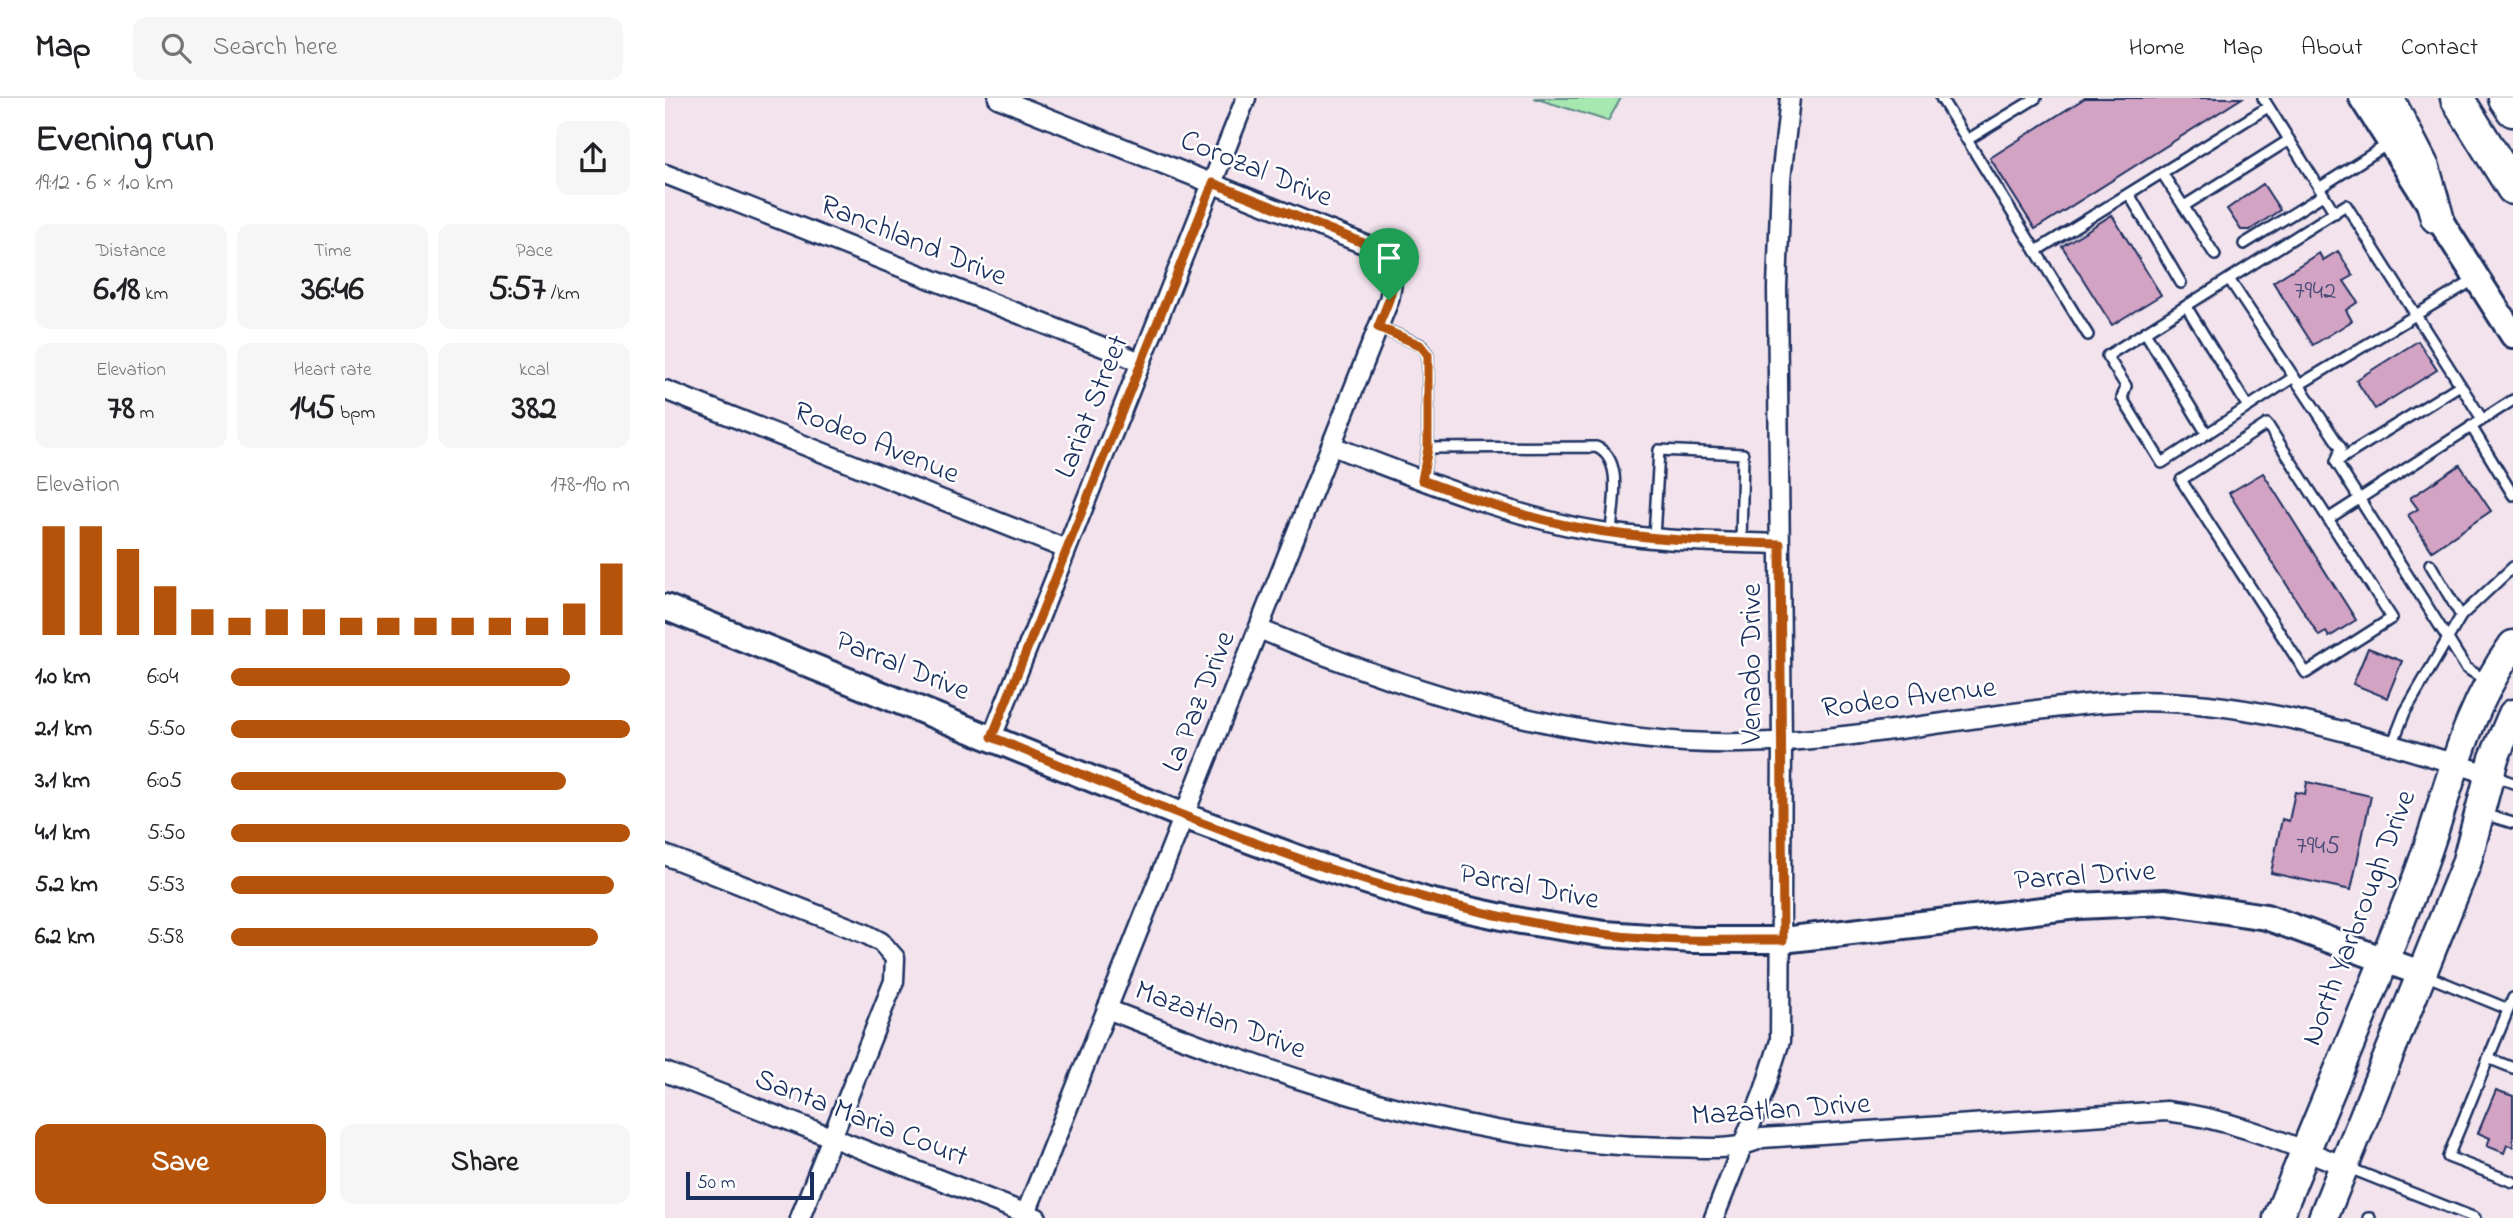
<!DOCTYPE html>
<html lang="en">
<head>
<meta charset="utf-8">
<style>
  body { margin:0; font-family:"Indie Flower",sans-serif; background:#f6f6f6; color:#202124; height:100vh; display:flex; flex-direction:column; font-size:26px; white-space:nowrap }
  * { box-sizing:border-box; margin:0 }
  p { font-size:23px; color:#757577 }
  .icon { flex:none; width:38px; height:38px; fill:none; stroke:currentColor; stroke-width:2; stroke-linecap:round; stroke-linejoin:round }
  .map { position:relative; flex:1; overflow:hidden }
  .drawer { display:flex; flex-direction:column; background:#fff; width:665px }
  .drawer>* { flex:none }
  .scale { position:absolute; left:21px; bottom:18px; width:128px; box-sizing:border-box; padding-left:7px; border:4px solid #1b2f5e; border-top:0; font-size:19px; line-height:24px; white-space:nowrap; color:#1b2f5e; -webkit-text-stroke:5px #fff; paint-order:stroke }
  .pin { position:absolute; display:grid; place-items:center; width:60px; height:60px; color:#fff; margin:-72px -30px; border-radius:50% 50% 50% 0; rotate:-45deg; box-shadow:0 0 7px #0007 }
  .pin .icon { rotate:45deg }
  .round { display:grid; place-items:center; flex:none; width:74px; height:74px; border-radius:14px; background:#f6f6f6 }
  .overview { display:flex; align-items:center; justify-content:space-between; height:119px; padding:0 35px }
  h1 { font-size:38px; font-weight:700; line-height:52px }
  .figures { display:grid; grid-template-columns:repeat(3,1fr); gap:10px; height:119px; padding:7px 35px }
  .figures div { display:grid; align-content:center; border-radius:14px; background:#f6f6f6; text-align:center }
  .figures b { font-size:35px; font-weight:700 }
  .figures small { font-size:19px; font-weight:400 }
  .figures p { font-size:19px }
  .chart { height:196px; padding:14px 35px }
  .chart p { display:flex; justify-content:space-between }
  .chart svg { width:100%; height:126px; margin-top:7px; stroke:#b45309; stroke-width:6 }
  .cta { display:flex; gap:14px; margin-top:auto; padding:14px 35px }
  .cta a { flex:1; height:80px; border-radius:14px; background:#b45309; color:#fff; font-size:28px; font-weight:700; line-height:80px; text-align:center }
  .cta a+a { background:#f6f6f6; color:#202124 }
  ul { padding:0 35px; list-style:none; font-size:23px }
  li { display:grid; grid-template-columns:112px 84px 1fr; align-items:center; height:52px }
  li i { height:18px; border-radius:9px; background:#b45309 }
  header { display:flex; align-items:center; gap:42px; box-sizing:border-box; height:98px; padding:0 35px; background:#fff; border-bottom:2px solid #e0e0e0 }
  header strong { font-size:33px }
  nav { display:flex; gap:38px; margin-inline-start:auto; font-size:24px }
  .search { width:490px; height:63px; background:#f6f6f6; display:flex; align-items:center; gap:18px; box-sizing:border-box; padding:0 24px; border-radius:14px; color:#757577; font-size:26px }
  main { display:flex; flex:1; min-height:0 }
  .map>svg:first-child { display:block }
  .green { fill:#a7e8b1; stroke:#618c88; stroke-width:2 }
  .building { fill:#d3a3c4; stroke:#1b2f5e; stroke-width:2 }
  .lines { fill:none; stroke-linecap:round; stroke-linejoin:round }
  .lane-casing { stroke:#1b2f5e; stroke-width:14 }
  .street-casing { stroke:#1b2f5e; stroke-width:23 }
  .secondary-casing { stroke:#1b2f5e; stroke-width:30 }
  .primary-casing { stroke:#1b2f5e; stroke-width:33 }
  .highway-casing { stroke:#1b2f5e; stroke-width:37 }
  .lane { stroke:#fff; stroke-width:9 }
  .street { stroke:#fff; stroke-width:18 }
  .secondary { stroke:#fff; stroke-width:24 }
  .primary { stroke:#fff; stroke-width:28 }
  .highway { stroke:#fff; stroke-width:32 }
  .route-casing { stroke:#fff; stroke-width:14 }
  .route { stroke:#b45309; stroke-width:9 }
  .labels { text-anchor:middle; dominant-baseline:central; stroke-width:5; stroke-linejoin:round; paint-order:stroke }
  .number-label { font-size:26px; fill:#494c78 }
  .street-label { font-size:30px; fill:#1b2f5e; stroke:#fff }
</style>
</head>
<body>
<header>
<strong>Map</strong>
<div class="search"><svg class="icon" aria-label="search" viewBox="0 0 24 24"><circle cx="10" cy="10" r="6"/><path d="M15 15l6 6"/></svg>Search here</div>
<nav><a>Home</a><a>Map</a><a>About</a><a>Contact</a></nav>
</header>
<main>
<section class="drawer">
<div class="overview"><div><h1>Evening run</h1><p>19:12 · 6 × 1.0 km</p></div><a class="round"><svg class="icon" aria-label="share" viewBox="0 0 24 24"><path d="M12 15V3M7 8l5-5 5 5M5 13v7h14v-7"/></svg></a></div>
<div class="figures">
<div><p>Distance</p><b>6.18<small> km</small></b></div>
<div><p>Time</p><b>36:46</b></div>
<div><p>Pace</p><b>5:57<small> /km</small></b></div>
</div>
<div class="figures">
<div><p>Elevation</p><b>78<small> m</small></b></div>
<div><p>Heart rate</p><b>145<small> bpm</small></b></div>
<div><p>kcal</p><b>382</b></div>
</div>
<div class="chart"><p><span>Elevation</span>178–190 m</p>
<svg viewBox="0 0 160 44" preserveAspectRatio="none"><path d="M5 44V6M15 44V6M25 44V14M35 44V27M45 44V35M55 44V38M65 44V35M75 44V35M85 44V38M95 44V38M105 44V38M115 44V38M125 44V38M135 44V38M145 44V33M155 44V19"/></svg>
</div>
<ul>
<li><b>1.0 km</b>6:04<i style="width:85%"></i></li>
<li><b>2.1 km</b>5:50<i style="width:100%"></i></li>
<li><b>3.1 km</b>6:05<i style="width:84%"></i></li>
<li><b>4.1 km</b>5:50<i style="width:100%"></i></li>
<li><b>5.2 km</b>5:53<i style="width:96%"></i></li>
<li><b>6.2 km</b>5:58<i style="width:92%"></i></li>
</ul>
<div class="cta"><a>Save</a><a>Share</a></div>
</section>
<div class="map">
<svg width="1848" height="1120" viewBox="0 0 1848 1120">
  <rect width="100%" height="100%" fill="#f2e3ed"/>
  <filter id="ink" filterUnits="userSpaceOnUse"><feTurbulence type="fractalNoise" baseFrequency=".0143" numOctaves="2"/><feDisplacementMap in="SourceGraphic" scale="14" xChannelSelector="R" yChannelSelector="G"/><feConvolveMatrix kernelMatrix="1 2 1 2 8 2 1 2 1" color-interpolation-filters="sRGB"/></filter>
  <g filter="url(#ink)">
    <polygon class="green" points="869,0 956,0 943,23"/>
    <g class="building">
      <polygon points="1420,0 1577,0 1370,131 1325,60"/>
      <polygon points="1598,86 1615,112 1585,132 1576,132 1562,111"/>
      <polygon points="1447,117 1496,197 1447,227 1397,148"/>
      <polygon points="1673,153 1688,178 1679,183 1693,204 1681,212 1687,223 1648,247 1608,184 1654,155 1658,162"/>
      <polygon points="1753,243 1772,272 1710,311 1691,282"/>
      <polygon points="1795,367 1826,413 1767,453 1743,417 1753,411 1745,400"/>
      <polygon points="1598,375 1691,522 1664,539 1661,534 1654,538 1564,395"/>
      <polygon points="1703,550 1737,563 1722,600 1688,586"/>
      <polygon points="1642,684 1706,698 1686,792 1606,775 1617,721 1624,723 1630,694 1640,696"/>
      <polygon points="1831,992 1848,998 1848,1049 1842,1047 1839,1055 1822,1048 1825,1040 1813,1035"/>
    </g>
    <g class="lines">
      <g class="lane-casing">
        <g id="lane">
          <polyline points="1276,0 1423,237"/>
          <polyline points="1598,0 1670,115"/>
          <polyline points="1302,42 1371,0"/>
          <polyline points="1497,75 1550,157"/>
          <polyline points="1654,90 1723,46"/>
          <polyline points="1464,96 1516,185"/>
          <polyline points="1519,108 1624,42"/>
          <polyline points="1579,146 1658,97"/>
          <polyline points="1371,153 1603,9"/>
          <polyline points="1564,181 1676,350 1671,364 1783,541 1801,570 1822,583"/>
          <polyline points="1521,208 1583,309"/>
          <polyline points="713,229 756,247 763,257 763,350"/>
          <polyline points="1480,234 1542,336"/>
          <polyline points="1629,279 1497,365 1457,300 1461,288 1442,258 1681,107 1817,321"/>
          <polyline points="1634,287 1809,182"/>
          <polygon points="1602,326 1727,520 1641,575 1516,382"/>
          <polyline points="1806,328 1848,397"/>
          <polyline points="1671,364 1795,287"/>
          <path d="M 757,382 L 763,350 L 931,349 C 960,361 947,409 946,435"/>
          <polyline points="1663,421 1848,302"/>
          <polyline points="989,440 994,352 1078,356 1076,445"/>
          <polyline points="1765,466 1796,518"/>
          <polyline points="1727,647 1740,614 1796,518 1848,469"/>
          <polyline points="1829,678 1848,685"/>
          <polyline points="1818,716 1848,725"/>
          <polyline points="1760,877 1843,911"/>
          <polyline points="1848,900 1783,1059 1848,1084"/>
          <polyline points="1823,960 1848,970"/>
          <polyline points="1684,1070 1810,1120"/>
          <polyline points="1703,1120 1705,1120"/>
        </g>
      </g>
      <g class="street-casing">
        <g id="street">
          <path d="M 333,0 L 711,151 C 731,167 729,179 724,202 L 359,1120"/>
          <polyline points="0,76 476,264"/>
          <polyline points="0,292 401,451"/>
          <path d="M 667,348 C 747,378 826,411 909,429 C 977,443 1046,444 1115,446"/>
          <path d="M 594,531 C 731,588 870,634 1020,644 C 1159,652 1297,617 1435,605 C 1569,594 1697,638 1824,676"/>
          <polyline points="327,639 581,0"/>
          <polyline points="0,757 201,836 216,844 230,860 229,883 135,1120"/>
          <path d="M 442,911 C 622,982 807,1047 1003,1049 C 1036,1049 1067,1055 1097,1040 L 1501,1013 C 1564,1020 1621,1045 1679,1068"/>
          <polyline points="0,974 372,1120"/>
          <polyline points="1049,1120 1099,993 1115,943 1117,644 1112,190 1116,81 1125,0"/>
        </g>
      </g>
      <g class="secondary-casing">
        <g id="secondary">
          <polyline points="1697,0 1848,237"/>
          <polyline points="0,509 519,718 660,770 763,803 856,823 940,836 1027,842 1117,842 1413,808 1501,804 1601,819 1758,876"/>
        </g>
      </g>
      <g class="primary-casing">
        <g id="primary">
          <path d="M 1613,1120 C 1658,1008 1706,898 1750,786 C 1782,705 1795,620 1848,547"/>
          <polyline points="1658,1120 1801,766 1829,660 1848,616"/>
        </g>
      </g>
      <g class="highway-casing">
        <g id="highway">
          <polyline points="1722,0 1758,70 1772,119"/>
          <polyline points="1792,0 1848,90"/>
          <polyline points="1840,0 1848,12"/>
        </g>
      </g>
      <use href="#lane" class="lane"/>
      <use href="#street" class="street"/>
      <use href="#secondary" class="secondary"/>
      <use href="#primary" class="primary"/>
      <use href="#highway" class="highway"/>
    </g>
  </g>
  <g class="lines" filter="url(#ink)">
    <g class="route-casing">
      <path id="route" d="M 548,85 L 711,150 C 740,175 725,199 713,229 L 755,247 L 763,257 L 763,350 L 757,382 C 807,401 859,419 911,429 C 979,442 1047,444 1115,446 L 1118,842 C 1058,842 997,844 938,836 C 723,808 525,721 327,639 Z"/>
    </g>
    <use href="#route" class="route"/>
  </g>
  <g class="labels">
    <g class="number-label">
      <text x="1650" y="194">7942</text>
      <text x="1653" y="749">7945</text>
    </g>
    <g class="street-label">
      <text transform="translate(591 72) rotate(22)">Corozal Drive</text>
      <text transform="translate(248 144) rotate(22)">Ranchland Drive</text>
      <text transform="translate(428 309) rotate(-68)">Lariat Street</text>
      <text transform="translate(211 346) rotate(22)">Rodeo Avenue</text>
      <text transform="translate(1088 566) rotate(-90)">Venado Drive</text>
      <text transform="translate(237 569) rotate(22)">Parral Drive</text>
      <text transform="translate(1244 601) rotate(-7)">Rodeo Avenue</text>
      <text transform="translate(535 604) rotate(-68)">La Paz Drive</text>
      <text transform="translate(1420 779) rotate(-4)">Parral Drive</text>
      <text transform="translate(864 790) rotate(11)">Parral Drive</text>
      <text transform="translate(1695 820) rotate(-69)">North Yarbrough Drive</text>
      <text transform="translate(555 923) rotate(20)">Mazatlan Drive</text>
      <text transform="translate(1116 1013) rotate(-4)">Mazatlan Drive</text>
      <text transform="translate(196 1021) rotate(21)">Santa Maria Court</text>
    </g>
  </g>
</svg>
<div class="scale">50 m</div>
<div class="pin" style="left:724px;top:202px;background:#1e9e55"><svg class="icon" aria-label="arrive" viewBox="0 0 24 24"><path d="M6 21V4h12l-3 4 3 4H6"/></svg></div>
</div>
</main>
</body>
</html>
